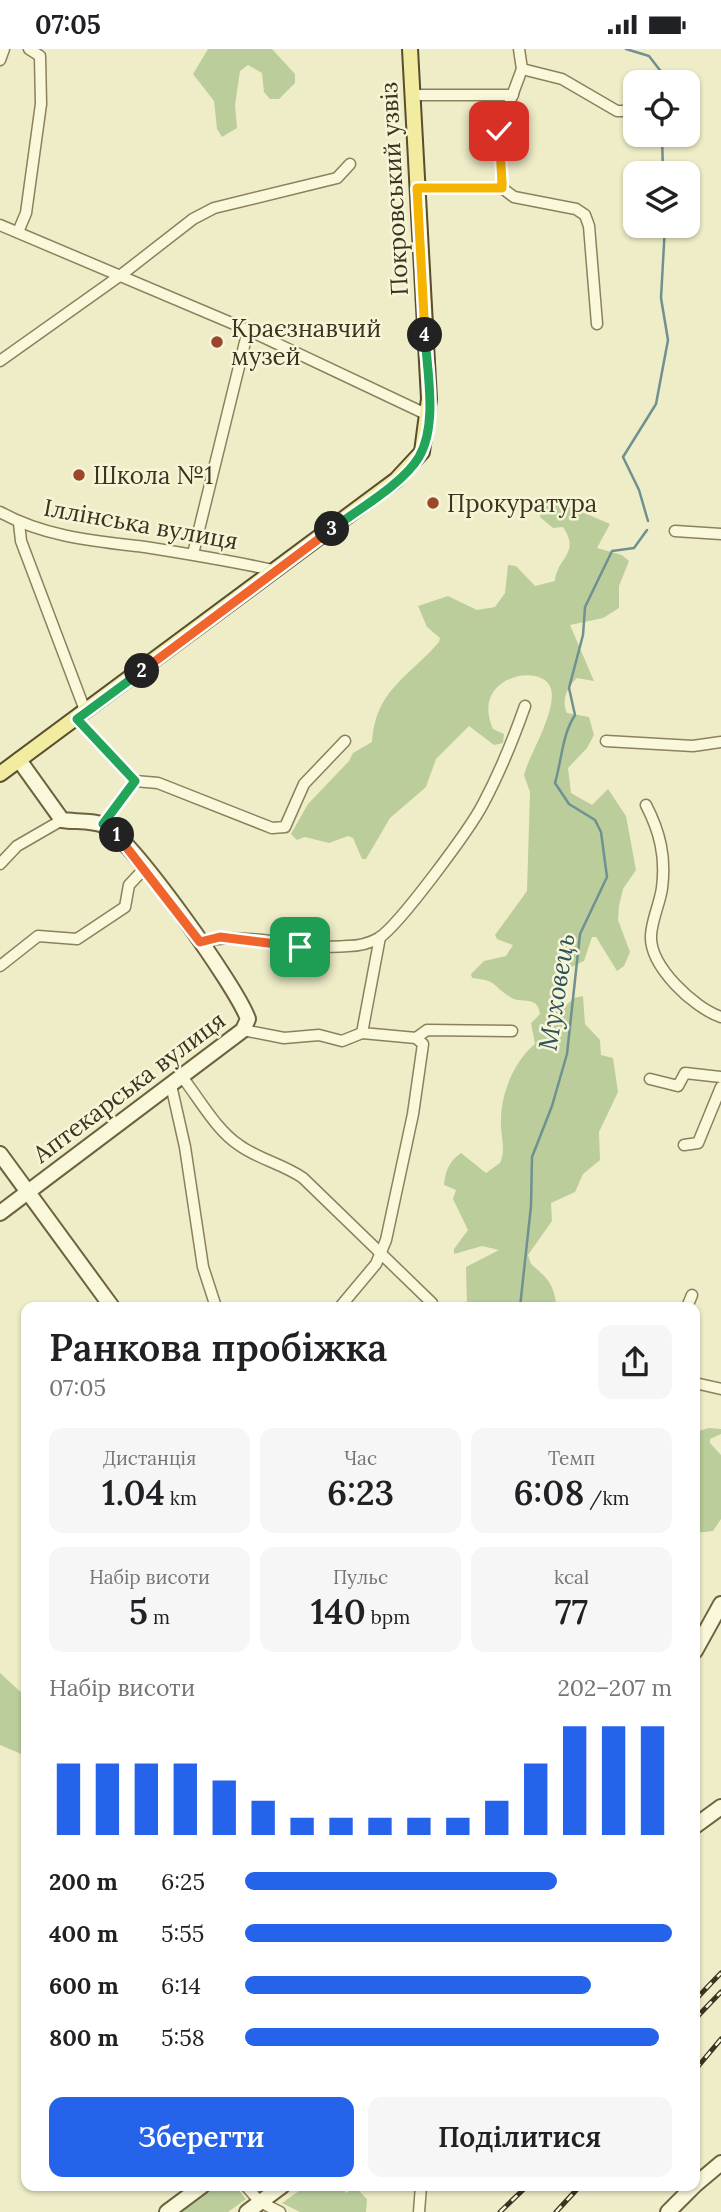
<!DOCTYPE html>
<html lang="uk">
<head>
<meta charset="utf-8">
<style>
  body { margin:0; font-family:Lora,serif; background:#f6f6f6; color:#202124; height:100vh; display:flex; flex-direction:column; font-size:26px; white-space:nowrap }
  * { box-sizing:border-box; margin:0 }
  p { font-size:23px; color:#757577 }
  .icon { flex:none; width:38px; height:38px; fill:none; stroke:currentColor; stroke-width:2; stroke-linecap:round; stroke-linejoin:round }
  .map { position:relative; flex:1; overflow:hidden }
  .drawer { position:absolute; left:21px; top:1253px; width:679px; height:889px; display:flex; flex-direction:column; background:#fff; border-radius:14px; box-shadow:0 2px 5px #0004 }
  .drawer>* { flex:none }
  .controls { position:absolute; left:623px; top:21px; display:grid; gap:14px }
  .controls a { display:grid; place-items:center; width:77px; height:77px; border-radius:14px; background:#fff; box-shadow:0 2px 5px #0004; font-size:35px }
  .pin { position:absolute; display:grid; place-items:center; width:60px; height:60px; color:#fff; margin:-30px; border-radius:14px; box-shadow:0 4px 10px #0006 }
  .km { position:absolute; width:35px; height:35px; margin:-18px; border-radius:50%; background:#222; color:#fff; font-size:19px; line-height:35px; text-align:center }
  .round { display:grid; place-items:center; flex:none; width:74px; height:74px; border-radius:14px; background:#f6f6f6 }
  .head { display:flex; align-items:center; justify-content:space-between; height:119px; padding:0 28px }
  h1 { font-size:38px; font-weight:600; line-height:52px }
  .metrics { display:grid; grid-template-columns:repeat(3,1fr); gap:10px; height:119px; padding:7px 28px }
  .metrics div { display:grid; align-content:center; border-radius:14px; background:#f6f6f6; text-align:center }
  .metrics b { font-size:35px; font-weight:600 }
  .metrics small { font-size:19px; font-weight:400 }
  .metrics p { font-size:19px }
  .chart { height:196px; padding:14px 28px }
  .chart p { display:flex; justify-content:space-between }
  .chart svg { width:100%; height:126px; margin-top:7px; stroke:#2563eb; stroke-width:6 }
  .primary-button { display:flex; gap:14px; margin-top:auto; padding:14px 28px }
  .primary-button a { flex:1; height:80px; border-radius:14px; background:#2563eb; color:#fff; font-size:28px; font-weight:600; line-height:80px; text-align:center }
  .primary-button a+a { background:#f6f6f6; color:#202124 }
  ul { padding:0 28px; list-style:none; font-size:23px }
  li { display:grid; grid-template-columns:112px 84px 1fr; align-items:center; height:52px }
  li i { height:18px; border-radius:9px; background:#2563eb }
  .status { display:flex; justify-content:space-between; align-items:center; height:49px; padding:0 35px; background:#fff; direction:ltr }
  .status svg { height:19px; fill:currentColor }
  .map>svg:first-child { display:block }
  .green { fill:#bacd9b }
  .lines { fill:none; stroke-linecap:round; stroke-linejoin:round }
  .stream { stroke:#6f9191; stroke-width:2.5 }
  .street-casing { stroke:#8b815c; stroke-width:13 }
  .secondary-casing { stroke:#6d623f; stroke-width:18 }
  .primary-casing { stroke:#594d30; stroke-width:18 }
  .street { stroke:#f9f8db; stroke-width:10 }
  .secondary { stroke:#f9f8db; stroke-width:14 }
  .primary { stroke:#f1eca0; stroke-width:14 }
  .rail-casing { stroke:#3b3420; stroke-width:5 }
  .rail { stroke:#f6f5d7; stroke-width:2.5; stroke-dasharray:8; stroke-linecap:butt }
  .split-1-casing { stroke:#fff; stroke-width:14 }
  .split-2-casing { stroke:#fff; stroke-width:14 }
  .split-3-casing { stroke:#fff; stroke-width:14 }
  .split-4-casing { stroke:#fff; stroke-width:14 }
  .split-5-casing { stroke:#fff; stroke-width:14 }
  .split-6-casing { stroke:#fff; stroke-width:14 }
  .split-1 { stroke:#f0652b; stroke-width:9 }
  .split-2 { stroke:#22a559; stroke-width:9 }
  .split-3 { stroke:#f0652b; stroke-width:9 }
  .split-4 { stroke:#22a559; stroke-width:9 }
  .split-5 { stroke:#f5b400; stroke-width:9 }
  .split-6 { stroke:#f5b400; stroke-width:9 }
  .poi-dot { fill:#9a472c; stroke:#f6f5d7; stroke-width:2.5 }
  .labels { text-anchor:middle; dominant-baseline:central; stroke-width:5; stroke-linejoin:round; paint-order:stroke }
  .street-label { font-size:24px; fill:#3b3420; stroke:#f6f5d7 }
  .poi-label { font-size:24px; fill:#3b3420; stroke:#f6f5d7; text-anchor:start }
  .water-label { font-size:26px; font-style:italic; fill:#2f525b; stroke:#f6f5d7 }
</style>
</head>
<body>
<div class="status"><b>07:05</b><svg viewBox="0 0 49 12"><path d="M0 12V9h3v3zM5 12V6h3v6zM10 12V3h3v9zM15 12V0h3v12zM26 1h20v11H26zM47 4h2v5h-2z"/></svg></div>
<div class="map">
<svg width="721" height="2163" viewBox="0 0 721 2163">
  <rect width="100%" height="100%" fill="#efedc7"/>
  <g class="green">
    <polygon points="208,0 272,0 295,25 295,34 279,50 270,50 264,43 262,24 248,16 240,22 235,56 237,79 222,88 217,80 214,52 193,25"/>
    <path d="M 550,455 L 568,457 L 610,475 L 597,499 L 622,506 L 629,512 L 619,537 L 619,559 L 603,569 L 570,576 L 594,632 L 577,629 C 567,638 561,651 567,664 L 589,668 L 594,686 L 587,699 L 568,719 L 571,744 L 592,756 L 608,740 L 626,767 L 636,821 L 623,840 L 619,857 L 618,871 L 630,903 L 624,917 L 617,922 L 596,888 L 592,888 L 584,912 L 555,926 L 555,957 L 561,961 L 574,949 L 583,947 L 585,975 L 600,991 L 601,1006 L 613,1009 L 618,1043 L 599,1083 L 600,1111 L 583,1125 L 575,1143 L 551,1154 L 552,1172 L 528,1206 L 531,1215 C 548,1230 553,1233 557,1258 L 467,1258 L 466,1218 L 499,1201 L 482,1197 L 454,1205 L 454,1200 L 468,1181 L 453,1150 L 456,1141 L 444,1136 C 445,1123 449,1112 461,1104 L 486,1124 L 500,1114 C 506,1101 501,1089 501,1075 C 500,1047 513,1013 535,995 L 531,974 L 540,965 C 537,945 522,956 510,948 C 491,936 499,932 472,929 L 471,925 L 484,912 L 506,907 L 513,896 L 497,890 L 495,886 L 527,842 L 530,743 L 524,726 C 529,706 557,662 551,640 C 544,613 469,626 493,680 L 504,685 L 503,694 L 494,696 L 469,677 L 436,710 L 426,738 L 390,769 L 366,810 L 362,810 L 353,789 L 348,787 L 329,794 L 305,788 L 297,791 L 291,785 L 308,755 L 349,712 L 353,704 L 372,693 C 375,641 409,628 439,593 L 440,589 L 427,578 L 418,557 L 448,547 L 477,561 L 495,558 L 505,544 L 508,516 L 516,517 L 535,537 L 555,532 C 557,508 581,505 563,478 L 553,479 L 540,468 L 542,460 Z"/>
    <polygon points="709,1379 721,1380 721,1385 710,1390 710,1394 721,1406 721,1470 713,1482 695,1484 695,1383"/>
    <polygon points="0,1624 26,1648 26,1707 0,1696"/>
    <polygon points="212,2137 235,2137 246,2150 228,2163 178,2163"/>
    <polygon points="306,2137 341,2137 346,2144 355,2138 367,2150 366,2163 300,2163 282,2154"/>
  </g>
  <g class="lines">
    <g class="stream">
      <polyline points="626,0 649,7 669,33"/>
      <polyline points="662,86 663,124"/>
      <polyline points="648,472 639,441 623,408 656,355 668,291 661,249 665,177"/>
      <path d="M 520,1258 L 531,1157 L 532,1108 L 552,1057 L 567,1005 L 580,885 L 607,828 L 601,783 L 595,771 L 569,755 L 555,734 C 562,710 562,686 575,666 L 569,639 L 583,586 L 585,558 L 612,502 L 634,499 L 647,481"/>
    </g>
    <g class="street-casing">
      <g id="street">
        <polyline points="0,11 4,0"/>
        <polyline points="522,20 562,30 617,62 635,62"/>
        <polyline points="412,46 513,46"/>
        <polyline points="417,139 502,139 514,148 576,160 585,166 589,177 597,275"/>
        <polyline points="502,139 499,82 522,20 519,0"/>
        <polyline points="0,176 248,281 428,366"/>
        <polyline points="18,183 26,164 41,55 40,7 29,0"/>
        <polyline points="0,312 121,226 193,170 214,159 337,129 350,115"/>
        <path d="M 0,463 C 45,488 95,492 145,498 C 189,505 233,512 277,522"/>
        <polyline points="19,474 21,492 86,664"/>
        <polyline points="675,482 721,485"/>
        <polyline points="193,505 248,281"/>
        <polyline points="77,670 135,732 158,734 272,779 285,778 304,735 345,692"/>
        <polyline points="606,692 693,697 721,693"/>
        <path d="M 646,756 C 660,783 666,808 662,839 C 660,854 652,870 651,886 C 649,917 694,959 721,968"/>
        <polyline points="103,775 135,732"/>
        <polyline points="0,815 17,797 62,771"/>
        <polyline points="380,888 362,984 416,989 427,981 512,982"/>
        <path d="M 200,893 C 245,881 300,902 348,897 C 358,897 370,894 379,889 C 400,875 470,780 483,755 C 500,723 513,691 525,657"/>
        <polyline points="0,917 38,887 77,890 125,858 129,836 144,820"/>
        <polyline points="243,981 284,989 319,986 342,992 362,984"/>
        <path d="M 182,1028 C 199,1049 216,1081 239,1096 C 258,1110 283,1115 303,1129 L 432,1254"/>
        <polyline points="650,1030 678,1037 685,1024 721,1028"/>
        <polyline points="171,1036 185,1098 203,1218 216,1258"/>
        <polyline points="684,1096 698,1094 721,1038"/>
        <polyline points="340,1258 376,1215 386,1191 413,1065 423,995 416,989"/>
        <polyline points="687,1258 692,1246"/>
        <polyline points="695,1334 721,1340"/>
        <polyline points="246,2137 260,2153 280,2163"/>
        <polyline points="419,2163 421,2137"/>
      </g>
    </g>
    <g class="secondary-casing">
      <g id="secondary">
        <polyline points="0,1105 112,1258"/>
        <path d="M 0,1164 L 243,981 L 248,970 C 237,938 132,791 105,777 C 94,771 74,773 62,771 L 19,711"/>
        <polyline points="695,1602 721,1555"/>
        <polyline points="695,1777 721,1758"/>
        <polyline points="695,2136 721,2114"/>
        <polyline points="167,2163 202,2137"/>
        <polyline points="247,2163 282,2137"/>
        <polyline points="668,2163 694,2137"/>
      </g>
    </g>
    <g class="primary-casing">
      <polyline id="primary" points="0,725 396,431 422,403 429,350 410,0"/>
    </g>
    <use href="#street" class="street"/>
    <use href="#secondary" class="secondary"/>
    <use href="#primary" class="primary"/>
    <g class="rail-casing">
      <g id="rail">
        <polyline points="695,1951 721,1924"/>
        <polyline points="695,1970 721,1943"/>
        <polyline points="695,2021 721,1990"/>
        <polyline points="500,2163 527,2137"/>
        <polyline points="556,2163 580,2137"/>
      </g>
    </g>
    <use href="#rail" class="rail"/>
  </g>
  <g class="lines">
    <g class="split-1-casing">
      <polyline id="split-1" points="117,786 200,893 220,888 300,898"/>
    </g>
    <g class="split-2-casing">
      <polyline id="split-2" points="117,786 103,775 135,732 77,670 142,622"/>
    </g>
    <g class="split-3-casing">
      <polyline id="split-3" points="142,622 332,480"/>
    </g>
    <g class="split-4-casing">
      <path id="split-4" d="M 332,480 C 357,461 403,435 419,408 C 438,375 427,323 425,286"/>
    </g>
    <g class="split-5-casing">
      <polyline id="split-5" points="425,286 417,139 502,139 502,134"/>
    </g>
    <g class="split-6-casing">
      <polyline id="split-6" points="499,82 502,134"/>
    </g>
    <use href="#split-1" class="split-1"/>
    <use href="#split-2" class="split-2"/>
    <use href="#split-3" class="split-3"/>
    <use href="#split-4" class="split-4"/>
    <use href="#split-5" class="split-5"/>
    <use href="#split-6" class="split-6"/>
  </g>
  <g class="poi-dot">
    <circle cx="217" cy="293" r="7"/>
    <circle cx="79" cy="426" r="7"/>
    <circle cx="433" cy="454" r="7"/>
  </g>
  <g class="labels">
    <g class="street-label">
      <text transform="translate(394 140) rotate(-93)">Покровський узвіз</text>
      <text transform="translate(141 475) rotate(10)">Іллінська вулиця</text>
      <text transform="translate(129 1038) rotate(-37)">Аптекарська вулиця</text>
    </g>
    <g class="poi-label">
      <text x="231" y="279">Краєзнавчий<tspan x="231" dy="28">музей</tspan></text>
      <text x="93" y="426">Школа №1</text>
      <text x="447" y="454">Прокуратура</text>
    </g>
    <g class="water-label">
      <text transform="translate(556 943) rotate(-81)">Муховець</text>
    </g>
  </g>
</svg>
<div class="controls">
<a><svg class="icon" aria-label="locate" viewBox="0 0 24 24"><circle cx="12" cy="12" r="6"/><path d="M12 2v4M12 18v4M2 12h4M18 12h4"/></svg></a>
<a><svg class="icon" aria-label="layers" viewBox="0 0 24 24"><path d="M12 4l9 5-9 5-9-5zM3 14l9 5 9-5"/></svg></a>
</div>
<div class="pin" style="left:300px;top:898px;background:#1e9e55"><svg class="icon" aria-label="arrive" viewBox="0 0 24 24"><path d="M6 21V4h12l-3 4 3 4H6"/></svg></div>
<div class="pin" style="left:499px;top:82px;background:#d93025"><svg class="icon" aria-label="check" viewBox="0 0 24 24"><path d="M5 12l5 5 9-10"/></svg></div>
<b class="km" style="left:117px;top:786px">1</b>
<b class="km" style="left:142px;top:622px">2</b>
<b class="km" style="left:332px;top:480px">3</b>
<b class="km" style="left:425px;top:286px">4</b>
<section class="drawer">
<div class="head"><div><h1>Ранкова пробіжка</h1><p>07:05</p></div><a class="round"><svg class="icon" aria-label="share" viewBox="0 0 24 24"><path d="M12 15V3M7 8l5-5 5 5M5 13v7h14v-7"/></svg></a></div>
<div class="metrics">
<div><p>Дистанція</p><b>1.04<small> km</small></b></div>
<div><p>Час</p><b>6:23</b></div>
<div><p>Темп</p><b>6:08<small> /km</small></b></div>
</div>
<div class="metrics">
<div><p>Набір висоти</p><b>5<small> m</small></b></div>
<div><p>Пульс</p><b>140<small> bpm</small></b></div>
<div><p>kcal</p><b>77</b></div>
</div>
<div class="chart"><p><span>Набір висоти</span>202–207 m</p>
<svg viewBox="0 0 160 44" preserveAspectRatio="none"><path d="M5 44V19M15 44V19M25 44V19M35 44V19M45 44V25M55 44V32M65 44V38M75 44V38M85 44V38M95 44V38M105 44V38M115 44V32M125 44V19M135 44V6M145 44V6M155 44V6"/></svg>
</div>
<ul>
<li><b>200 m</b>6:25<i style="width:73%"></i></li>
<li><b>400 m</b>5:55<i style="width:100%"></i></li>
<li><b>600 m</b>6:14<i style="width:81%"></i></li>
<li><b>800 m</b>5:58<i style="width:97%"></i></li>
</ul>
<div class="primary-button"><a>Зберегти</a><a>Поділитися</a></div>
</section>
</div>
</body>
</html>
